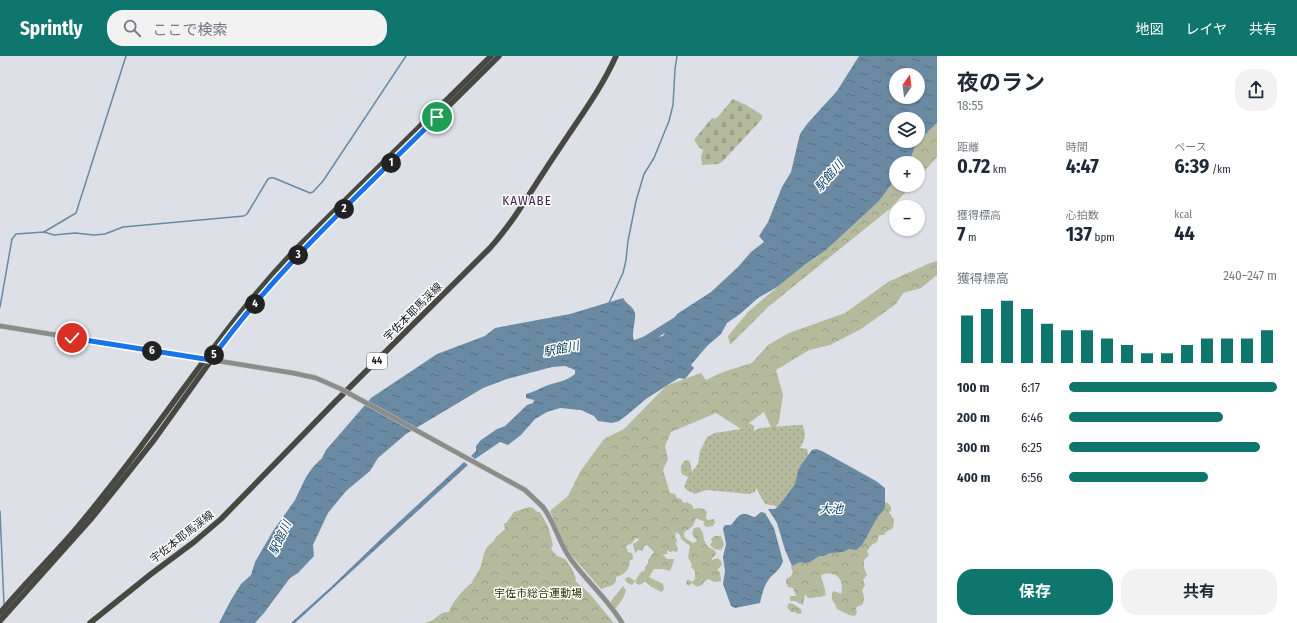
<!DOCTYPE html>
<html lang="ja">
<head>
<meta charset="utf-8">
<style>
  body { margin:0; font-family:"Fira Sans Condensed","Noto Sans JP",sans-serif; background:#f2f2f3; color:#1f2937; height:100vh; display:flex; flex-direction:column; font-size:15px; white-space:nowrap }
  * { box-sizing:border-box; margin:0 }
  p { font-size:13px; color:#747a83 }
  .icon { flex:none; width:22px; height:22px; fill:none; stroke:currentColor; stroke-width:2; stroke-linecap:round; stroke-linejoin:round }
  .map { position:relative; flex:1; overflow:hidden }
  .drawer { display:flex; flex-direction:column; background:#fff; width:360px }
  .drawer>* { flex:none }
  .needle { width:26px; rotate:14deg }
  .tools { position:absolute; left:889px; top:12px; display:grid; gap:8px }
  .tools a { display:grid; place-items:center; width:36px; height:36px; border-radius:50%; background:#fff; box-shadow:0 1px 3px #0004; font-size:20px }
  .pin { position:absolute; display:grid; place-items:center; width:34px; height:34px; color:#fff; margin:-17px; border:2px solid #fff; border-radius:50%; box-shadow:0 1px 4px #0007 }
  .km { position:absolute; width:20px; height:20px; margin:-10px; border-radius:50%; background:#222; color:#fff; font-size:11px; line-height:20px; text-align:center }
  .round { display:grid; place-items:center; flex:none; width:42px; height:42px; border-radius:16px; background:#f2f2f3 }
  .headline { display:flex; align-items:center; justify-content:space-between; height:68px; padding:0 20px }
  h1 { font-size:22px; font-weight:700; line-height:30px }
  .metrics { display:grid; grid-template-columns:repeat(3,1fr); gap:6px; height:68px; padding:4px 20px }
  .metrics div { display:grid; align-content:center }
  .metrics b { font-size:20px; font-weight:700 }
  .metrics small { font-size:11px; font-weight:400 }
  .metrics p { font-size:11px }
  .chart { height:112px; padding:8px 20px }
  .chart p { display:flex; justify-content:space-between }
  .chart svg { width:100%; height:72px; margin-top:4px; stroke:#0f766e; stroke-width:6 }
  .cta { display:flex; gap:8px; margin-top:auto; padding:8px 20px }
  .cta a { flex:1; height:46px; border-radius:16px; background:#0f766e; color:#fff; font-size:16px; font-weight:700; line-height:46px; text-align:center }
  .cta a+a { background:#f2f2f3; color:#1f2937 }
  ul { padding:0 20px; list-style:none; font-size:13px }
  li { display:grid; grid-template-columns:64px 48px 1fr; align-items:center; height:30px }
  li i { height:10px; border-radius:5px; background:#0f766e }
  header { display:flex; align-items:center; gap:24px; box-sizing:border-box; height:56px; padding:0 20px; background:#0f766e; color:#fff }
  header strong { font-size:19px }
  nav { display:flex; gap:22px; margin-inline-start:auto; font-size:14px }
  .search { width:280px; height:36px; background:#f2f2f3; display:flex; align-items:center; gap:10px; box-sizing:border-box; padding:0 14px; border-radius:16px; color:#747a83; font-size:15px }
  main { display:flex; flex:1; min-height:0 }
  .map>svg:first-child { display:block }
  .grass { fill:url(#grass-dots) }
  .forest { fill:url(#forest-crowns) }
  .cemetery { fill:url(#cemetery-stones) }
  .water { fill:url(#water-ripples); fill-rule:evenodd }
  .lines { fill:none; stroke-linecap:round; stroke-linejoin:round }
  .stream { stroke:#6a89a3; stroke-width:1.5 }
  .river { stroke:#6a89a3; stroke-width:8 }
  .tertiary-casing { stroke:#babdc2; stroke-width:5.5 }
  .primary-casing { stroke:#babdc2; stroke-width:6 }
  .tertiary { stroke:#8c8c89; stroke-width:4.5 }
  .primary { stroke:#484843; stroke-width:5.5 }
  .tertiary-bridge-casing { stroke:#babdc2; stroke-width:5.5; stroke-linecap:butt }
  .tertiary-bridge { stroke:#8c8c89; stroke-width:4.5 }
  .route-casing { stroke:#fff; stroke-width:8 }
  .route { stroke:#1a73e8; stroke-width:5 }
  .labels { text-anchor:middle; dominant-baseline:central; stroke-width:3; stroke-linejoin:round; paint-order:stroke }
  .shield { fill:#fff; stroke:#5d5f60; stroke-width:1 }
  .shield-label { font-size:10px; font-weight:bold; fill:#181a1c }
  .street-label { font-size:11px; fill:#181a1c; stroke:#fff }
  .park-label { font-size:11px; fill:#313708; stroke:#fff }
  .water-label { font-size:12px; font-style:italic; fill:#033a5e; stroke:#fff }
  .quarter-label { font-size:13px; letter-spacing:1px; fill:#492258; stroke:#fff }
</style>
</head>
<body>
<header>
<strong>Sprintly</strong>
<div class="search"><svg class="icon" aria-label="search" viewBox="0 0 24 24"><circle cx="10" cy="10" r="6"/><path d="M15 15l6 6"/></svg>ここで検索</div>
<nav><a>地図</a><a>レイヤ</a><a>共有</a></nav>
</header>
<main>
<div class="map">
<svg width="937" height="567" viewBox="0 0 937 567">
  <defs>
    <pattern id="grass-dots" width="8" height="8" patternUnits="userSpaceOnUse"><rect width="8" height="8" fill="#b4ba9b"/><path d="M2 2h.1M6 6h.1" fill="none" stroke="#9a9f85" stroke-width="1.8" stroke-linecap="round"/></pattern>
    <pattern id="forest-crowns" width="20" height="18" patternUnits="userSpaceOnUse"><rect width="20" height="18" fill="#b4ba9b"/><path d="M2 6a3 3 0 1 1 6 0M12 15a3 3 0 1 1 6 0" fill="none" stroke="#9a9f85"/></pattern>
    <pattern id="cemetery-stones" width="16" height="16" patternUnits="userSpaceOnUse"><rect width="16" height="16" fill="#b4ba9b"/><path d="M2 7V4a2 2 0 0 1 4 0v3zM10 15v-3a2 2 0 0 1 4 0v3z" fill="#9a9f85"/></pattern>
    <pattern id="water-ripples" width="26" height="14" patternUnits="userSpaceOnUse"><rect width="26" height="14" fill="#6a89a3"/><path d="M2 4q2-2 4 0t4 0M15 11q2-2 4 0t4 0" fill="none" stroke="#566f84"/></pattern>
  </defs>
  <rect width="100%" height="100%" fill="#dde1e7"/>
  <path class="grass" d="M 749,367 L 754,370 L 754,375 L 760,372 L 798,369 L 802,369 C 807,378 805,384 800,392 L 807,393 L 809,404 L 806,411 L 781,451 L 765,448 L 756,432 L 755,436 L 749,438 L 706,434 L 695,438 L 688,435 L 684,431 L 688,421 L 682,418 C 680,413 681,409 684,405 L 688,404 L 690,406 L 692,416 L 698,408 L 700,395 L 707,381 L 715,377 L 741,373 Z"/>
  <g class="forest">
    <polygon points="937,67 937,101 918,122 918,107 909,107 914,93 920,83"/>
    <polygon points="896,122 896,129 912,129 892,151 768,251 730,289 728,280 748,256 789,221 826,194 879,145"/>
    <path d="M 937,205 L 937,219 L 921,232 L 903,237 L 896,248 L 861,273 L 830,289 L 809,294 L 776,314 L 783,339 L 779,366 L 773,375 L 764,356 L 741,373 L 716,357 L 671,376 L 665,390 L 668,403 L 663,414 L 670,437 L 675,438 L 677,442 L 681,443 L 684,447 L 687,446 L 693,450 L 693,453 L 699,452 L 704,453 L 707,456 L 706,461 L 707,464 L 714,463 L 715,466 L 713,470 L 706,471 L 703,467 L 705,466 L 696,462 C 695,467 692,473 685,475 L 684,479 L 685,482 L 693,487 L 697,485 L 692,478 L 694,472 L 699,471 L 703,477 L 704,484 L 708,491 L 714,494 L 716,497 L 715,500 L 712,502 L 712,504 L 718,502 L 721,505 L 722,509 L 717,514 L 720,516 L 721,525 L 714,526 L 709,523 L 705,525 L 702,529 L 697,531 L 692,527 L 689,530 L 686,528 L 687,524 L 689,524 L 692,526 L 695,523 L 695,515 L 691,511 L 692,509 L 688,501 L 690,490 L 681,483 L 680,479 L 676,476 L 675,481 L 677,483 L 676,488 L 678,493 L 677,496 L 673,495 L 670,496 L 667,494 L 667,498 L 663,499 L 667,503 L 674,503 L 674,505 L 670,515 L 663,513 L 654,513 L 649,521 L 663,528 L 664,532 L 663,535 L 661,536 L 650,530 L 645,525 L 640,529 L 637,528 L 635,525 L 632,529 L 628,527 L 625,524 L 626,522 L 629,521 L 635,525 L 640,517 L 645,514 L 645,511 L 648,508 L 648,504 L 654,496 L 647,489 L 644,490 L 643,495 L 638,494 L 636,497 L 634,494 L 633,488 L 639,484 L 638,482 L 635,483 L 632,487 L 626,490 L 628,496 L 632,497 L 633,502 L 632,504 L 630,504 C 629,514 626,518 616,521 L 616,525 L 613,529 L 601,533 L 573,501 L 563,487 L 550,455 L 568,440 L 580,416 L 604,383 L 624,373 L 666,330 L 701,317 L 706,324 L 723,316 L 752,307 L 768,289 L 789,277 L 845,257 L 888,226 L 930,207 Z"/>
    <path d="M 886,446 L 888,447 L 891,451 L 891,455 L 889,456 L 894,464 L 893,472 L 886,476 L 884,479 L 879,479 L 877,486 C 872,488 869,491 867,496 L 869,499 L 864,504 L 864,512 L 867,519 L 863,524 L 865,529 L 862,534 C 864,540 865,543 862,549 L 858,550 L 856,552 L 857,556 L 855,560 L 849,559 L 837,553 L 835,548 L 832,544 L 832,537 L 834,535 L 841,538 C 845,523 836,514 821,519 C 822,526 825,531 826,539 L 821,541 L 808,542 L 805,538 L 803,549 L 795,545 L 790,545 L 790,540 L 796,540 L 793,532 L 788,531 L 786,526 L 786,523 L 790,521 L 793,517 L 791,511 L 795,505 Z"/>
    <path d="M 529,451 L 533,452 L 537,456 L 540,456 L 548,470 L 553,489 L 551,493 L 557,500 L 565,503 C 570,510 574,515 576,524 L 575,525 L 589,537 L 614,567 L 425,567 C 428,565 431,566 434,563 C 440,559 441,556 449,556 C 450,549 466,530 472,527 C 473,522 476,520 478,516 C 486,503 479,496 494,485 L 495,482 L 505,473 L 504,468 L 507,466 L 514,456 Z"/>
    <polygon points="715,480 721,480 724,488 721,494 714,493 710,489 712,486 711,483"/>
    <path d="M 623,530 L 626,534 C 625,540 620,547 616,552 L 613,551 L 611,545 Z"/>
    <polygon points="789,547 793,548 801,553 802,557 798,558 795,556 791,556 787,551"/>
  </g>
  <polygon class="cemetery" points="733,43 746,49 762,59 762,63 722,106 718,108 702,109 701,101 703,94 699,91 694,84 712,62 716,63"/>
  <g class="water">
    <path d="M 859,0 L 937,0 L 937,67 L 920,83 L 914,93 L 909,107 L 896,107 L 896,122 L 879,145 L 826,194 L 806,208 L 777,231 L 758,242 L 740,258 L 727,267 L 721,278 L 707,290 L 691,309 L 694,312 L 685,323 L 679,322 L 666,330 L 646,343 L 627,359 L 619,365 L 612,367 L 598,365 L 594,360 L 581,354 L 560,352 L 547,356 L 535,363 L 521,379 L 508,389 L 500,386 L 475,403 L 471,400 L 476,395 L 476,390 L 481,384 L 497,373 L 505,370 L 527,349 L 533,347 L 534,344 L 526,342 L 526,338 C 534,336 540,332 548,329 C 558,326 567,325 575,318 L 575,314 L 565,310 L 552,311 L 507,323 L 483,332 L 406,378 L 378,402 L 370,415 L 346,435 L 328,457 L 313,489 L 314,500 L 298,517 L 290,522 L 264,557 L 255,567 L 219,567 L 231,544 L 241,528 L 251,519 L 255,506 L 273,475 L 295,444 L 306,421 L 313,411 L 322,402 L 326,394 L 371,342 L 437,298 L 485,280 L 495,272 L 570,258 L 623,242 C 626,248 633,250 635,257 C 637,269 623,292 649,287 L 653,282 L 663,280 L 677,258 L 711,236 L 738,211 L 751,196 L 764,186 L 759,180 L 768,166 L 782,131 L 791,116 L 800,78 L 807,68 L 837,35 ZM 896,19 L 918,19 L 918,41 L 896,41 ZM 896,63 L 918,63 L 918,85 L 896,85 Z"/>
    <polygon points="816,393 822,395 876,425 885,432 885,451 882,456 878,460 862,489 856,494 849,493 843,496 830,497 824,500 819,500 810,506 806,507 800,506 792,510 785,494 777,467 768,453 775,453 782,446 795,428 798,415 801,409 812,394"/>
    <polygon points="464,406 468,409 295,567 291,567 331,531 386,478"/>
    <path d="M 761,456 L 765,457 L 774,472 L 783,505 C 781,513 774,517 769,523 C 764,530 762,538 760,547 L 735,552 L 731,550 L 723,528 L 725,515 L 723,501 L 726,488 L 723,472 L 725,469 L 731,469 C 735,465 738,457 745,458 C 749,458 751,461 755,461 Z"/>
  </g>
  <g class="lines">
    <g class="stream">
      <polyline points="44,176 76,157 126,0"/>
      <polyline points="608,249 623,217 626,204 628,185 636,145 644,118 654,102 669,65 673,49 675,13 677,0"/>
      <polyline points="0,251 12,183 16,178 44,176 54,179 75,177 94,179 105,178 123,171 244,160 247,158 268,123 270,122 274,122 310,137 313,136 323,125 406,0"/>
      <polyline points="0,455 4,549"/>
    </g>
    <polyline class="river" points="630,290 646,284 681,262"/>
    <g class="tertiary-casing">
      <g id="tertiary">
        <polyline points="0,270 293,317 316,322 341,333"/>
        <path d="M 543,451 C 555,467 559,487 570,502 C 586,525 608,543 622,567"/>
      </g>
    </g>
    <g class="primary-casing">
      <g id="primary">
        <path d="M 0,557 C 24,528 51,502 75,474 C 97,448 118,421 139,393 C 191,324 239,251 300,189 L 491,0"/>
        <polyline points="0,565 91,463 120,427 154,384 225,285 274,226 307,190 499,0"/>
        <path d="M 90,567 L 151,518 L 194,486 L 221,463 L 334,347 L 490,192 C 516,163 535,128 557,96 C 577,65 601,34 616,0"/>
      </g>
    </g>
    <use href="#tertiary" class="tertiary"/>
    <use href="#primary" class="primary"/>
    <g class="tertiary-bridge-casing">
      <polyline id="tertiary-bridge" points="341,333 525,434 543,451"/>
    </g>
    <use href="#tertiary-bridge" class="tertiary-bridge"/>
  </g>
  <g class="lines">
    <g class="route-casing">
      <path id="route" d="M 72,282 L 211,304 C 275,214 359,139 437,61"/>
    </g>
    <use href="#route" class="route"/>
  </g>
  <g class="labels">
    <rect class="shield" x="367" y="297" width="20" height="16" rx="3"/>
    <g class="shield-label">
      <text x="377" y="305">44</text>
    </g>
    <g class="street-label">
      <text transform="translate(413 256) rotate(-45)">宇佐本耶馬渓線</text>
      <text transform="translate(182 481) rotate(-38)">宇佐本耶馬渓線</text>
    </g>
    <g class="park-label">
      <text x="538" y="537">宇佐市総合運動場</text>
    </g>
    <g class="water-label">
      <text transform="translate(829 120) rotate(-49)">駅館川</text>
      <text transform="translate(561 293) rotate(-11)">駅館川</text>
      <text x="831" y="453">大池</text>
      <text transform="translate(280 482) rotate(-65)">駅館川</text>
    </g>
    <g class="quarter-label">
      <text x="527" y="144">KAWABE</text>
    </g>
  </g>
</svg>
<div class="tools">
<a><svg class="needle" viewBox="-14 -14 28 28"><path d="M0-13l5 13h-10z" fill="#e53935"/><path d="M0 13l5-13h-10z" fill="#747a83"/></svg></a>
<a><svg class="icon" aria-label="layers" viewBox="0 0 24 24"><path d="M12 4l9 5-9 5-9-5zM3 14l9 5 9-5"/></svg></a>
<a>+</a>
<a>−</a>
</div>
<div class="pin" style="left:437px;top:61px;background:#1e9e55"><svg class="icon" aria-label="arrive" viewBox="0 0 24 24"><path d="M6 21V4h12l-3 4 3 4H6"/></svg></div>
<div class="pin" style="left:72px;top:282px;background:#d93025"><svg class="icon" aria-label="check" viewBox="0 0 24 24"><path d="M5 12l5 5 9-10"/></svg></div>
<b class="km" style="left:391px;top:107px">1</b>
<b class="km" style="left:344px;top:153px">2</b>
<b class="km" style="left:298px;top:199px">3</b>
<b class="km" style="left:255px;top:248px">4</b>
<b class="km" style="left:214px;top:299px">5</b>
<b class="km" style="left:152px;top:295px">6</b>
</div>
<section class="drawer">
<div class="headline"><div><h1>夜のラン</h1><p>18:55</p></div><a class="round"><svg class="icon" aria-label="share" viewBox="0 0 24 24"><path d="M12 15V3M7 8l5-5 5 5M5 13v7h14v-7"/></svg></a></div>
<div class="metrics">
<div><p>距離</p><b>0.72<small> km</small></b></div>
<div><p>時間</p><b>4:47</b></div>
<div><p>ペース</p><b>6:39<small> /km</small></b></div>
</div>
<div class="metrics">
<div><p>獲得標高</p><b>7<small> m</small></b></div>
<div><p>心拍数</p><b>137<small> bpm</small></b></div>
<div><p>kcal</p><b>44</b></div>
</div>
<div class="chart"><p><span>獲得標高</span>240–247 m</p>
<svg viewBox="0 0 160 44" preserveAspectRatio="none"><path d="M5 44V15M15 44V11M25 44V6M35 44V11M45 44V20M55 44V24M65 44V24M75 44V29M85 44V33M95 44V38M105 44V38M115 44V33M125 44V29M135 44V29M145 44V29M155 44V24"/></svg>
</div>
<ul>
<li><b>100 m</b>6:17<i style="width:100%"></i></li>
<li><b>200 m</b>6:46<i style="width:74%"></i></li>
<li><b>300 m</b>6:25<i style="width:92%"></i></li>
<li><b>400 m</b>6:56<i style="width:67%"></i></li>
</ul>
<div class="cta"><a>保存</a><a>共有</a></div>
</section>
</main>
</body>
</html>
